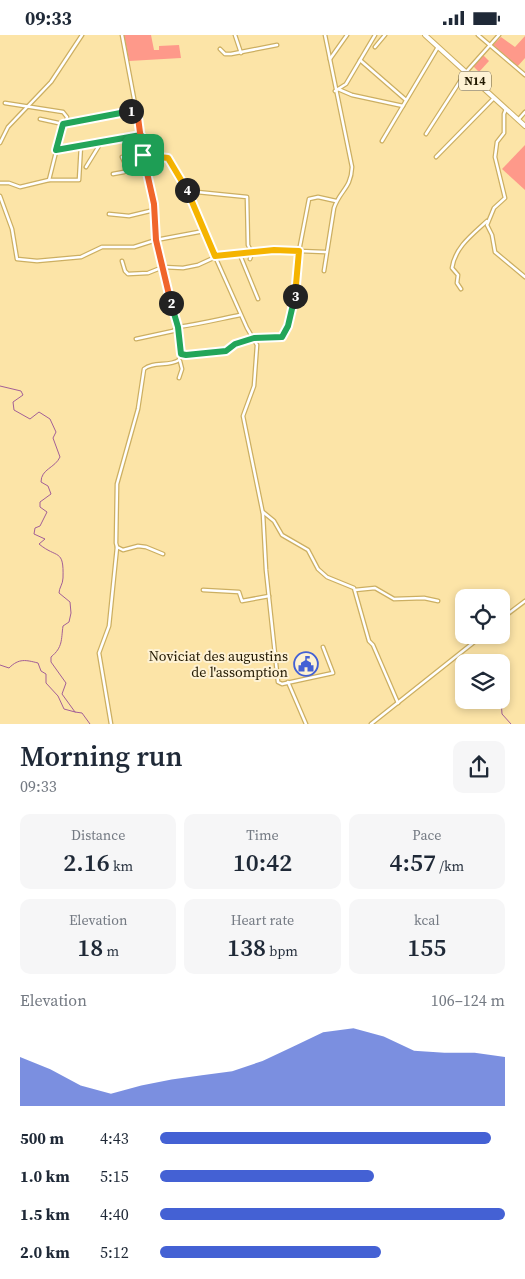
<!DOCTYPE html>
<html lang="en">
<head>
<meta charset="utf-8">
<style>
  body { margin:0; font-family:"Source Serif 4",serif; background:#f6f6f7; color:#1f2937; height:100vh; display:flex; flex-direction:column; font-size:19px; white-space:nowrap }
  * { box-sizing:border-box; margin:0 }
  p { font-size:16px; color:#747a83 }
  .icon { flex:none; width:28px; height:28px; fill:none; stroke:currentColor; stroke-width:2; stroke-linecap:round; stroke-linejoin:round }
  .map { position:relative; height:689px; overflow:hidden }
  .drawer { display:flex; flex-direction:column; background:#fff; flex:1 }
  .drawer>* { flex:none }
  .fabs { position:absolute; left:455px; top:554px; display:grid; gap:10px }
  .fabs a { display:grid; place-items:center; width:55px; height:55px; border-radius:10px; background:#fff; box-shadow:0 2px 8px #0003; font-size:25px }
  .pin { position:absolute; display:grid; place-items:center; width:42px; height:42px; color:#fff; margin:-21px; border-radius:10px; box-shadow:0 2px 8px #0006 }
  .km { position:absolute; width:25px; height:25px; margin:-12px; border-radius:50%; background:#222; color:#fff; font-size:14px; line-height:25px; text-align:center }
  .round { display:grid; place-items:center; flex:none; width:52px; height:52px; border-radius:10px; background:#f6f6f7 }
  .summary { display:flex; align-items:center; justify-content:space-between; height:85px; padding:0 20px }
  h1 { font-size:28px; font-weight:600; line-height:38px }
  .stats { display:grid; grid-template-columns:repeat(3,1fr); gap:8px; height:85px; padding:5px 20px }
  .stats div { display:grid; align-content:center; border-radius:10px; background:#f6f6f7; text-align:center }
  .stats b { font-size:25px; font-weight:600 }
  .stats small { font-size:14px; font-weight:400 }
  .stats p { font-size:14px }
  .chart { height:140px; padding:10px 20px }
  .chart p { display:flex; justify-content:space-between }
  .chart svg { width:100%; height:90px; margin-top:5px; fill:#4461d4; opacity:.7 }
  ul { padding:0 20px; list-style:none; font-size:16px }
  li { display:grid; grid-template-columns:80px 60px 1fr; align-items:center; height:38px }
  li i { height:12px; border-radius:6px; background:#4461d4 }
  .status { display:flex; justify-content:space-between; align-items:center; height:35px; padding:0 25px; background:#fff; direction:ltr }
  .status svg { height:14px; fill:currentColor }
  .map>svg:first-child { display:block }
  .green { fill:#fe998a }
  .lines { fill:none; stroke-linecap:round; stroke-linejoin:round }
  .stream { stroke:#a35f97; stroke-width:1 }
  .street-casing { stroke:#ccaf62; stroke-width:5 }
  .primary-casing { stroke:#ccaf62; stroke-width:6 }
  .street { stroke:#fff; stroke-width:2.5 }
  .primary { stroke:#fff; stroke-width:4 }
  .split-1-casing { stroke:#fff; stroke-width:10 }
  .split-2-casing { stroke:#fff; stroke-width:10 }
  .split-3-casing { stroke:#fff; stroke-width:10 }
  .split-4-casing { stroke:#fff; stroke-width:10 }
  .split-5-casing { stroke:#fff; stroke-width:10 }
  .split-1 { stroke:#22a559; stroke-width:6 }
  .split-2 { stroke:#f0652b; stroke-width:6 }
  .split-3 { stroke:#22a559; stroke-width:6 }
  .split-4 { stroke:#f5b400; stroke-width:6 }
  .split-5 { stroke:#f5b400; stroke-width:6 }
  .labels { text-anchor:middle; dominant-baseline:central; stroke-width:4; stroke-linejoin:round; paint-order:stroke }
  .shield { fill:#fef2d4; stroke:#635940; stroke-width:1 }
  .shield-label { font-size:12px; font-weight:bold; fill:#211801 }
  .poi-label { font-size:14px; fill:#211801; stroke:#fef2d4; text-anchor:end }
</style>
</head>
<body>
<div class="status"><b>09:33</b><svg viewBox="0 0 49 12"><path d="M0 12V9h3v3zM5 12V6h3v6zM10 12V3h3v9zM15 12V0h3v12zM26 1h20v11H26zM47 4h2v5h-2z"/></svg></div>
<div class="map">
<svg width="525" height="689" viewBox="0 0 525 689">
  <rect width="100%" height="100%" fill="#fce4a7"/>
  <g class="green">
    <polygon points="124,0 151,0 154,15 159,15 159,11 179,10 181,23 129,26"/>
    <polygon points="525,1 525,23 517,32 493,10 501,2 515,12"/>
    <polygon points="483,20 489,26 479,37 473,31"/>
    <polygon points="525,110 525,155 502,134"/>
  </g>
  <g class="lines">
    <g class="stream">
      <path d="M 0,351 L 21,356 L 23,360 L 13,367 L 14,375 L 30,384 L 39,377 L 50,384 L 56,397 L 53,403 L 60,422 C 55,433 41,434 41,447 L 48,451 L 51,459 L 40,467 L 40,472 L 47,477 L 40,491 L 35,493 L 34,499 L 45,504 L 39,509 C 57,524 64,513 63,543 C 63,549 59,553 59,558 L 70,567 L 71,578 L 69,587 L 63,591 C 61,605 63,612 51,622 L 51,627 L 66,648 L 62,659 L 75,677 L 82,678 L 90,689"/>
      <path d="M 0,630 L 9,633 C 19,623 26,625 38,628 L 41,636 L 46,639 L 46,648 L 58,661 L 64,674 L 75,677"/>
      <polyline points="501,665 502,679 511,689"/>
    </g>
    <g class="street-casing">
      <g id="street">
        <path d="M 122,0 L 154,169 L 156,205 L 181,312 L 179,325 C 169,332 153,326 144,334 L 138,374 L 117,449 L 116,508 L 117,512 L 123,515 L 138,511 L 146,512 L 163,519"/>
        <polyline points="235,0 241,18"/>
        <polyline points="478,0 525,40"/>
        <polyline points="375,12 385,0"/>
        <polyline points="220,14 225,19 231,19 277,10"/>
        <polyline points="330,24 347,0"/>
        <polyline points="360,25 406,65"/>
        <polyline points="338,54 352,60 403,71"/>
        <polyline points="335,56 346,49 375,0"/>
        <polyline points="5,68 63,77 67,82 66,89"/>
        <polyline points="506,74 504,79 504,98 497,107 495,122 505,163 494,173 487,190 492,200 495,217 525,242"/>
        <polyline points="40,84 63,89"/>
        <polyline points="518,85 525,77"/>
        <polyline points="426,99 466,37 499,0"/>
        <polyline points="382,106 438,12"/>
        <polyline points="0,108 8,92 51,47 82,0"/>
        <polyline points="56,115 141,100"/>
        <path d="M 122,122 L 126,131 C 134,132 140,127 143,120 L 166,122 L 172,126 L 193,168 L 201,190 L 247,293 L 257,310 L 254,351 L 243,381 L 263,479 L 266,535 L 278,647 L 282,649 L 333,638 L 323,612"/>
        <polyline points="436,122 494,63"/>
        <polyline points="86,132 102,106"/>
        <polyline points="113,139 124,137 130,131"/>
        <polyline points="49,145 63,89 137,75"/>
        <polyline points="0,148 9,148 20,152 49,145 79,145 81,110"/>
        <polyline points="187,156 247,162 248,210 252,218 250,224"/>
        <polyline points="0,161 12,194 17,224 37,226 81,222 102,212 134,212 156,205 204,196"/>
        <polyline points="109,179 129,181 154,175"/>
        <polyline points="240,220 258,264"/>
        <polyline points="122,226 125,236 128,239 148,238 163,232 183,233 198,230 222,219 240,220 274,215 325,217"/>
        <path d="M 324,236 L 334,173 C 340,155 351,154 352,132 L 325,0"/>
        <path d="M 461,254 L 457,248 L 458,240 L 452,233 C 455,212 473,199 487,186"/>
        <path d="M 136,304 L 173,296 L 178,292 C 200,289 220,284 240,280"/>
        <polyline points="181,319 226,316 235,309 254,303 276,303 285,300 297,254 299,216 309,164 318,162 336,166"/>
        <polyline points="179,343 182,334 180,326"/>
        <polyline points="263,477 274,486 282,500 308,515 318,534 327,542 354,553 369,606 373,610 398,668"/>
        <polyline points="203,555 239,557 242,566 269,561"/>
        <polyline points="355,555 375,553 394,564 424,563 438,566"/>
        <polyline points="501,584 525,566"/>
        <polyline points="288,647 306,689"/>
        <polyline points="111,689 99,618 109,591 117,512"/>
        <polyline points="371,689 483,600"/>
      </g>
    </g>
    <g class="primary-casing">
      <polyline id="primary" points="425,0 525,91"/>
    </g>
    <use href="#street" class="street"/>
    <use href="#primary" class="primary"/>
  </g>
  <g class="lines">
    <g class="split-1-casing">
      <polyline id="split-1" points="131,76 63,89 56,115 141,100 143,120"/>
    </g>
    <g class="split-2-casing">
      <polyline id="split-2" points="131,76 137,75 143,120 154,169 156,205 171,268"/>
    </g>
    <g class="split-3-casing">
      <polyline id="split-3" points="171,268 178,292 181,319 186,320 226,316 235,309 254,303 282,302 288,291 295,261"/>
    </g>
    <g class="split-4-casing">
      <polyline id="split-4" points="187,155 215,221 274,215 299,216 295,261"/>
    </g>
    <g class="split-5-casing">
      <polyline id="split-5" points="143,120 168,123 187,155"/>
    </g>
    <use href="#split-1" class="split-1"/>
    <use href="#split-2" class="split-2"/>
    <use href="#split-3" class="split-3"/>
    <use href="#split-4" class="split-4"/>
    <use href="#split-5" class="split-5"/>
  </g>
  <defs>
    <g id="civic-ring" transform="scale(1.25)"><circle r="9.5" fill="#fef2d4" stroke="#4461d4" stroke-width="1.5"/><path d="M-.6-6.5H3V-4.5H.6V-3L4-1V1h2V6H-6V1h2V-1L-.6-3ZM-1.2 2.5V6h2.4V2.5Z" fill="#4461d4"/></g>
  </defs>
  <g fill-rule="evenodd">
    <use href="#civic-ring" x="306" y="629"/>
  </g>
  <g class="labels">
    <rect class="shield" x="459" y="36.5" width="32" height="19" rx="4"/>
    <g class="shield-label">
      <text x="475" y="46">N14</text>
    </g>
    <g class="poi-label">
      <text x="288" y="621">Noviciat des augustins<tspan x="288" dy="16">de l'assomption</tspan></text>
    </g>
  </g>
</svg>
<div class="fabs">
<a><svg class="icon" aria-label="locate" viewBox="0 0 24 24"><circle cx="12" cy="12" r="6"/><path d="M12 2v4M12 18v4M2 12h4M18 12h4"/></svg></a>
<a><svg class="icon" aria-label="layers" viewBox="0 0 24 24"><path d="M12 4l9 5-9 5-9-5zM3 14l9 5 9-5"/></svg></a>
</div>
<div class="pin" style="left:143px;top:120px;background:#1e9e55"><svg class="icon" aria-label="arrive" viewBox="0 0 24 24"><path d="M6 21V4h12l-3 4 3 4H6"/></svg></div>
<b class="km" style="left:131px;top:76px">1</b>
<b class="km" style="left:171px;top:268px">2</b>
<b class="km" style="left:295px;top:261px">3</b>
<b class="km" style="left:187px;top:155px">4</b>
</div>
<section class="drawer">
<div class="summary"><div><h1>Morning run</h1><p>09:33</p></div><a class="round"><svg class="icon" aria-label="share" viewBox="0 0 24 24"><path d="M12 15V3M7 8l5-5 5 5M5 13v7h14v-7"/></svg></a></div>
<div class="stats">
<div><p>Distance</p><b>2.16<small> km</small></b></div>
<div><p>Time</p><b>10:42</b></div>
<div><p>Pace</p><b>4:57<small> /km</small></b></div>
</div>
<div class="stats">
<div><p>Elevation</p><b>18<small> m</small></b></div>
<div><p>Heart rate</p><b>138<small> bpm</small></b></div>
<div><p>kcal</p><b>155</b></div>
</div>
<div class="chart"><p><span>Elevation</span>106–124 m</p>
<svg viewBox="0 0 160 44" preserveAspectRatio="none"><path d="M0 44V20L10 26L20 34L30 38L40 34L50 31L60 29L70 27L80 22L90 15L100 8L110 6L120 10L130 17L140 18L150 18L160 20V44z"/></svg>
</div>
<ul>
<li><b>500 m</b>4:43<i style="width:96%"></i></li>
<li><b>1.0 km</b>5:15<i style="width:62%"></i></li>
<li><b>1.5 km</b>4:40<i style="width:100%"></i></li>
<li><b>2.0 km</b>5:12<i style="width:64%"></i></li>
</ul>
</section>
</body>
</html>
